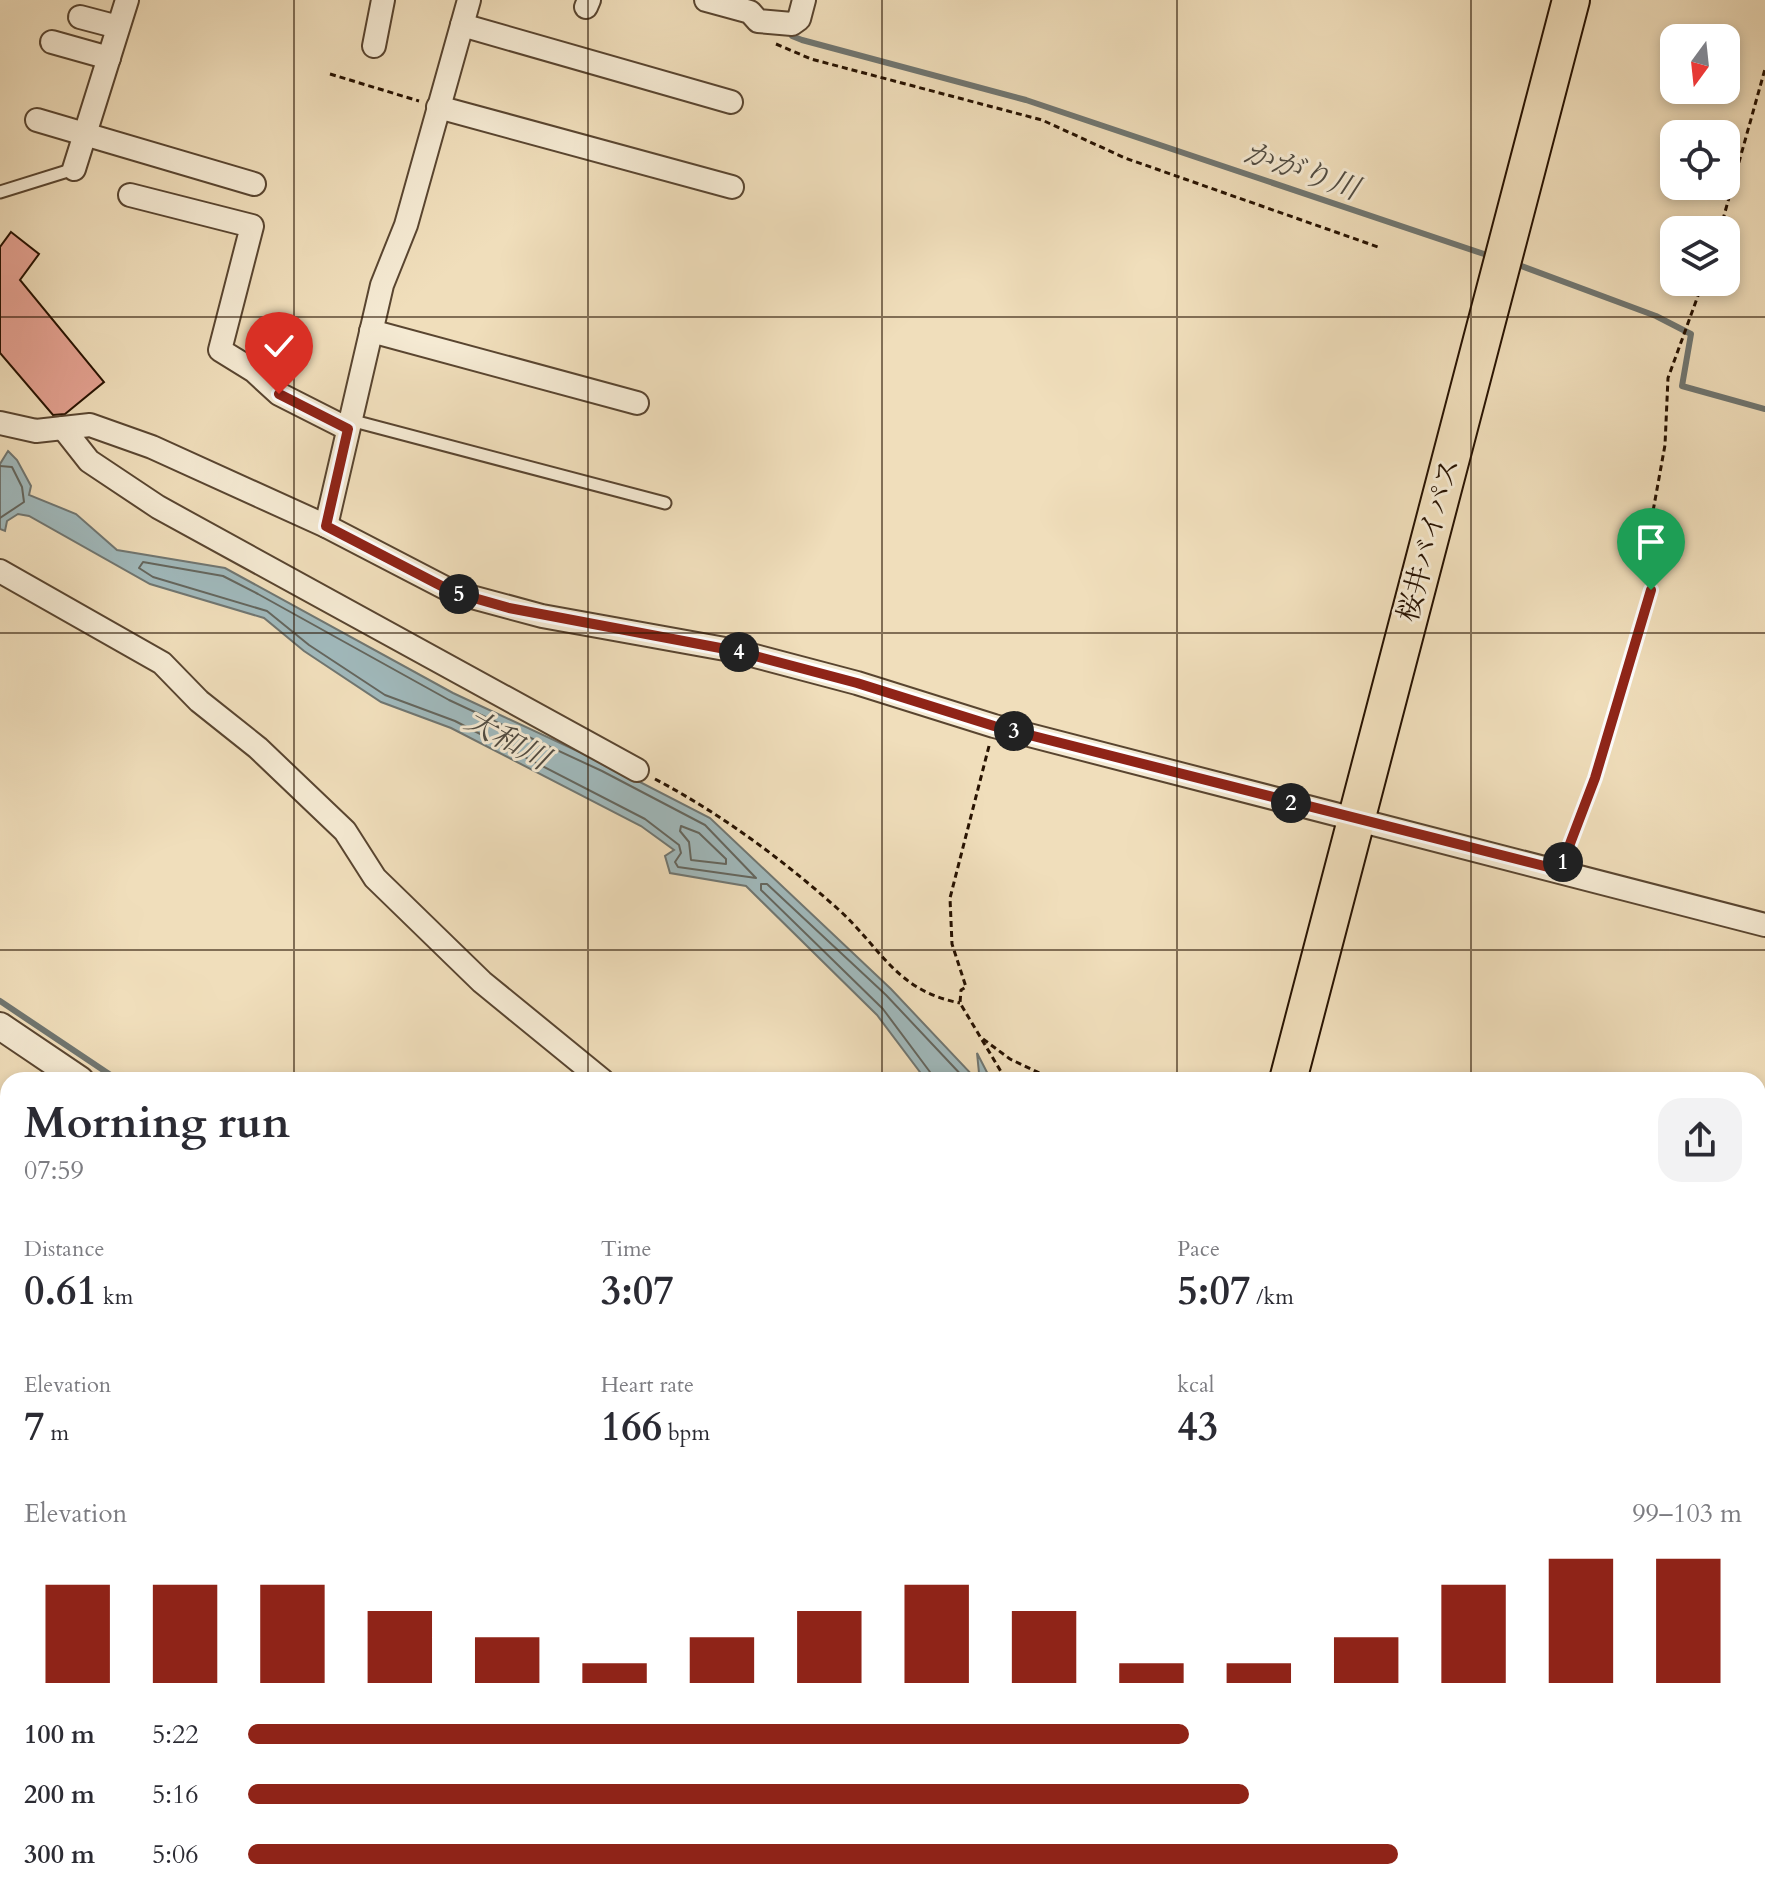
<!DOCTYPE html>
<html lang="en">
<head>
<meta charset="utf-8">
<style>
  body { margin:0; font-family:Cardo,"Noto Serif JP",serif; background:#f2f2f3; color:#2b2b33; height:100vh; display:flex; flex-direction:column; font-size:30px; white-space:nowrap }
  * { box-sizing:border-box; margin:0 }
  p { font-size:26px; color:#7c7c81 }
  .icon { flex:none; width:44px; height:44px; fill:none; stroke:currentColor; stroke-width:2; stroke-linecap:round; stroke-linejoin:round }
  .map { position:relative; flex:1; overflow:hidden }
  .drawer { position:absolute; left:0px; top:1072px; width:1766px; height:828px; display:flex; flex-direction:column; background:#fff; border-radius:24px 24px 0 0; box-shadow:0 4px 12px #0003 }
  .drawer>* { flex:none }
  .needle { width:52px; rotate:195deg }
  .tools { position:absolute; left:1660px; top:24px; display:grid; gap:16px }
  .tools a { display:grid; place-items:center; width:80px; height:80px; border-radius:16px; background:#fff; box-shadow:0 4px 12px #0003; font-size:40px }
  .pin { position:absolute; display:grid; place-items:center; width:68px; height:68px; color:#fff; margin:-82px -34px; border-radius:50% 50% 50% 0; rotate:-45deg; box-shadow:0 0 8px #0007 }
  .pin .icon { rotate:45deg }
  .km { position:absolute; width:40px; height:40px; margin:-20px; border-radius:50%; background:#222; color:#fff; font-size:22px; line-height:40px; text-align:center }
  .round { display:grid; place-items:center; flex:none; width:84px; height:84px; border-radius:24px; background:#f2f2f3 }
  .headline { display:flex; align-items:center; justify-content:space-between; height:136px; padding:0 24px }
  h1 { font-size:44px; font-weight:800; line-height:60px }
  .stats { display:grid; grid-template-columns:repeat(3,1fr); gap:12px; height:136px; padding:8px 24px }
  .stats div { display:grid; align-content:center }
  .stats b { font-size:40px; font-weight:800 }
  .stats small { font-size:22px; font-weight:400 }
  .stats p { font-size:22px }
  .chart { height:224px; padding:16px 24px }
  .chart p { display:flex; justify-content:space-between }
  .chart svg { width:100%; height:144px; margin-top:8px; stroke:#8f2418; stroke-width:6 }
  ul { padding:0 24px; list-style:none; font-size:26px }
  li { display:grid; grid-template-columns:128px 96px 1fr; align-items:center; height:60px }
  li i { height:20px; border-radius:10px; background:#8f2418 }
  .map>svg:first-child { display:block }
  .park { fill:url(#park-crowns); stroke:#726a48; stroke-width:2 }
  .pitch { fill:#bcc18e; stroke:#726a48; stroke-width:2 }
  .water { fill:#a0b9bc; stroke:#707671; stroke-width:2 }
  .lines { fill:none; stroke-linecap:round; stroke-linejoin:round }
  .shore { stroke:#64665e; stroke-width:2 }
  .stream { stroke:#707671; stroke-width:6 }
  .building { fill:#e5a292; stroke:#271201; stroke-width:2 }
  .service-casing { stroke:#594530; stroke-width:15 }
  .minor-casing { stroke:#594530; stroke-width:26 }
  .tertiary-casing { stroke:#594530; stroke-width:30 }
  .trunk-casing { stroke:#271201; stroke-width:40 }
  .path { stroke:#271201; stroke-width:3; stroke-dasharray:6 4; stroke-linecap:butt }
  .service { stroke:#f5ead3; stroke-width:11 }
  .minor { stroke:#f5ead3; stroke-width:22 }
  .tertiary { stroke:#f5ead3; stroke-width:26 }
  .trunk { stroke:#f0debb; stroke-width:36 }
  .route-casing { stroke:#fff; stroke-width:16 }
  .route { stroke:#8f2418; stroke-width:10 }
  .grid { fill:none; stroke:#271201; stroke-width:2; stroke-opacity:0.55 }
  .labels { text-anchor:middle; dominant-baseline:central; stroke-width:6; stroke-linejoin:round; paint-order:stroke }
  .street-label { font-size:28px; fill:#271201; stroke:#f5ead3 }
  .water-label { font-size:30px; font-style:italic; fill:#514c42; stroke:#f5ead3 }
</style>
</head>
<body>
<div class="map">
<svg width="1765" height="1900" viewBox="0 0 1765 1900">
  <defs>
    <pattern id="park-crowns" width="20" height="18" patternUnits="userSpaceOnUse" patternTransform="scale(2)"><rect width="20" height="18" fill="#bcc18e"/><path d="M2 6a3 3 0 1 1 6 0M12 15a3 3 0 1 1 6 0" fill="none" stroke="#a2a579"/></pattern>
  </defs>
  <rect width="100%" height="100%" fill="#f0debb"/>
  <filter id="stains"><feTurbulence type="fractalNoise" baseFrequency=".0025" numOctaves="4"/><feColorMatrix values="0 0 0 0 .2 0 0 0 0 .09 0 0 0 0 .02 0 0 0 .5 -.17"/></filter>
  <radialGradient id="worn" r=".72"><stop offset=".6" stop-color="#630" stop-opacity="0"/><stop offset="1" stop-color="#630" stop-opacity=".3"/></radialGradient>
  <polygon class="park" points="8,1317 8,1892 1024,1892 1037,1900 0,1900 0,1337"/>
  <polygon class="pitch" points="371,1892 539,1892 537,1900 393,1900"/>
  <polygon class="water" points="8,451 17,460 31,486 29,495 76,514 117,550 225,568 453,693 605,764 710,818 891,989 974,1077 979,1073 977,1053 991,1080 926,1080 877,1015 746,886 670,873 665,856 674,850 641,826 451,728 381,702 304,651 264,618 150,584 29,516 18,514 7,521 5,531 0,529 0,464"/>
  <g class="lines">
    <g class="shore">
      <polyline points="0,466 12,467 22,487 24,502 0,518"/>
      <polygon points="143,562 223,576 258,594 449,700 602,771 705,825 756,878 678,867 675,862 681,853 679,845 645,819 455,721 385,695 309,645 267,611 153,577 139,568"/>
      <polygon points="681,826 699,833 726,859 726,864 691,860 689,842 680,831"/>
      <polyline points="932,1080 930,1072 883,1009 761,890 761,884 767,884 886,995 966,1080"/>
    </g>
    <g class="stream">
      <polyline points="792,27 792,36 802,40 1026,100 1490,256"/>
      <polyline points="1516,264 1656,316 1691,334 1682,386 1765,409"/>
      <polyline points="0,1001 118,1080"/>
      <polyline points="0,1843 8,1845"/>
      <polyline points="249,1892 298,1900"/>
    </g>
  </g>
  <polygon class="building" points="11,232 39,254 20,280 104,382 65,414 53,415 0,353 0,247"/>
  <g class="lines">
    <g class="service-casing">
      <g id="service">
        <polyline points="0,192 74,169"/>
        <polyline points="350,420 665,503"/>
        <polyline points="0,1868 8,1869"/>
        <polyline points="130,1892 172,1900"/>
      </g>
    </g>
    <g class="minor-casing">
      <g id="minor">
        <polyline points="706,0 750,12 758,21 792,24 799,19 804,0"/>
        <polyline points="586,7 589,0"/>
        <polyline points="80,17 118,27"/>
        <polyline points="462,25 731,102"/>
        <polyline points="52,42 109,58"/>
        <polyline points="374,46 383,0"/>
        <polyline points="438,107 732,187"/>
        <polyline points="37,120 254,184"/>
        <polyline points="74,169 127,0"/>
        <polyline points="130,195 252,226 220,350 254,371 279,394 348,429"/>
        <polyline points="371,331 637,403"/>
        <polyline points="0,423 36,431 90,425 152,447 326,526 453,592 542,616 736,651 857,683 994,726 1765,925"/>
        <polyline points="63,428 89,461 158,507 637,770"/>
        <polyline points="326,526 382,285 406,225 469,0"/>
        <polyline points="0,571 162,663 199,701 258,748 345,831 375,878 482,982 602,1080"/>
        <polyline points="1758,1798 1765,1807"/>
        <polyline points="1241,1892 1245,1900"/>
        <polyline points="1659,1892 1661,1900"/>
      </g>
    </g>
    <g class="tertiary-casing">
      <g id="tertiary">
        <polyline points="0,1026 80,1080"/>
        <polyline points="1291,1892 1312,1900"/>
      </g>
    </g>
    <g class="trunk-casing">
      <g id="trunk">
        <polyline points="1288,1080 1571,0"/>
        <polyline points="1075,1900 1077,1892"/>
      </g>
    </g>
    <g class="path">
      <polyline points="776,44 811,59 1042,120 1125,158 1381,248"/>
      <polyline points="330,74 419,101"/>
      <polyline points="1720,230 1765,69"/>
      <polyline points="989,746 950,898 952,944 966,987 961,990 960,1003 1006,1080"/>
      <path d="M 655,779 C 721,814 782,859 838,909 C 883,950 895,990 960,1003"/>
      <polyline points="1567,851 1595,778 1651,590 1655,571 1644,561 1665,445 1668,378 1703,282"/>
      <polyline points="983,1039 1010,1059 1054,1080"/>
      <polyline points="1758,1248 1765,1251"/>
    </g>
    <use href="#service" class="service"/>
    <use href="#minor" class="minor"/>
    <use href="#tertiary" class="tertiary"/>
    <use href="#trunk" class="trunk"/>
  </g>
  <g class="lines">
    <g class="route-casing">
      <polyline id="route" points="279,394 348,429 326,526 453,592 509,608 736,651 857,683 994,726 1560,870 1595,778 1651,590"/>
    </g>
    <use href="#route" class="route"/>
  </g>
  <path class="grid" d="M 294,0 L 294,1080M 588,0 L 588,1080M 882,0 L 882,1080M 1177,0 L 1177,1080M 1471,0 L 1471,1080M 0,317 L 1765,317M 0,633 L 1765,633M 0,950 L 1765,950M 0,1267 L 8,1267M 1758,1267 L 1765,1267M 0,1583 L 8,1583M 1758,1583 L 1765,1583M 294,1892 L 294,1900M 588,1892 L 588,1900M 882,1892 L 882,1900M 1177,1892 L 1177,1900M 1471,1892 L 1471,1900"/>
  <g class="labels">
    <g class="street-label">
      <text transform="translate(1429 540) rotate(-75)">桜井バイパス</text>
    </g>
    <g class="water-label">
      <text transform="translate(1301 171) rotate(19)">かがり川</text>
      <text transform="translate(507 740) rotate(29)">大和川</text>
    </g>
  </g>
  <rect width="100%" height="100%" filter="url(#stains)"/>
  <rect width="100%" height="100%" fill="url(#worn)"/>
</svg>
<div class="tools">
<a><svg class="needle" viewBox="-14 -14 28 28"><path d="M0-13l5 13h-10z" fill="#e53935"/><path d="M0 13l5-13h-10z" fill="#7c7c81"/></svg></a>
<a><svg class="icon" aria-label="locate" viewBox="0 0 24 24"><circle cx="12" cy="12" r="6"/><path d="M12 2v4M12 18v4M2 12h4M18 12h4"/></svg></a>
<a><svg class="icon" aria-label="layers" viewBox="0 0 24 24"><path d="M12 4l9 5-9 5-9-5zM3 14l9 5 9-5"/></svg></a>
</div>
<div class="pin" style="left:1651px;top:590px;background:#1e9e55"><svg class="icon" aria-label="arrive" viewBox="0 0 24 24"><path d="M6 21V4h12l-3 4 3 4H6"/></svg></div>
<div class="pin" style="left:279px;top:394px;background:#d93025"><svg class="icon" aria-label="check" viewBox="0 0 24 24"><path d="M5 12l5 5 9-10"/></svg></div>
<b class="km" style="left:1563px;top:862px">1</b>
<b class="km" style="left:1291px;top:803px">2</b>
<b class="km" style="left:1014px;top:731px">3</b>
<b class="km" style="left:739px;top:652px">4</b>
<b class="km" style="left:459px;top:594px">5</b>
<section class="drawer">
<div class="headline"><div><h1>Morning run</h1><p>07:59</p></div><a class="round"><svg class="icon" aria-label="share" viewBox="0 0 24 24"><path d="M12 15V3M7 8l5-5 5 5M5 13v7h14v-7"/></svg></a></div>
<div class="stats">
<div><p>Distance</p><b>0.61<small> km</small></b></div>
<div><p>Time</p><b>3:07</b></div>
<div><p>Pace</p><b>5:07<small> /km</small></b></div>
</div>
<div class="stats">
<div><p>Elevation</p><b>7<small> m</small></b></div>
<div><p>Heart rate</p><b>166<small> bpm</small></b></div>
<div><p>kcal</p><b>43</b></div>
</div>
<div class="chart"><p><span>Elevation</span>99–103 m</p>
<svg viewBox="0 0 160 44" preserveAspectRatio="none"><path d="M5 44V14M15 44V14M25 44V14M35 44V22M45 44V30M55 44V38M65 44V30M75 44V22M85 44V14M95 44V22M105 44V38M115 44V38M125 44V30M135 44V14M145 44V6M155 44V6"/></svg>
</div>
<ul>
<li><b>100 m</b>5:22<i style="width:63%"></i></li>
<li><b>200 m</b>5:16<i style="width:67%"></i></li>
<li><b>300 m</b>5:06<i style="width:77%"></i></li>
</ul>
</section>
</div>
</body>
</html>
